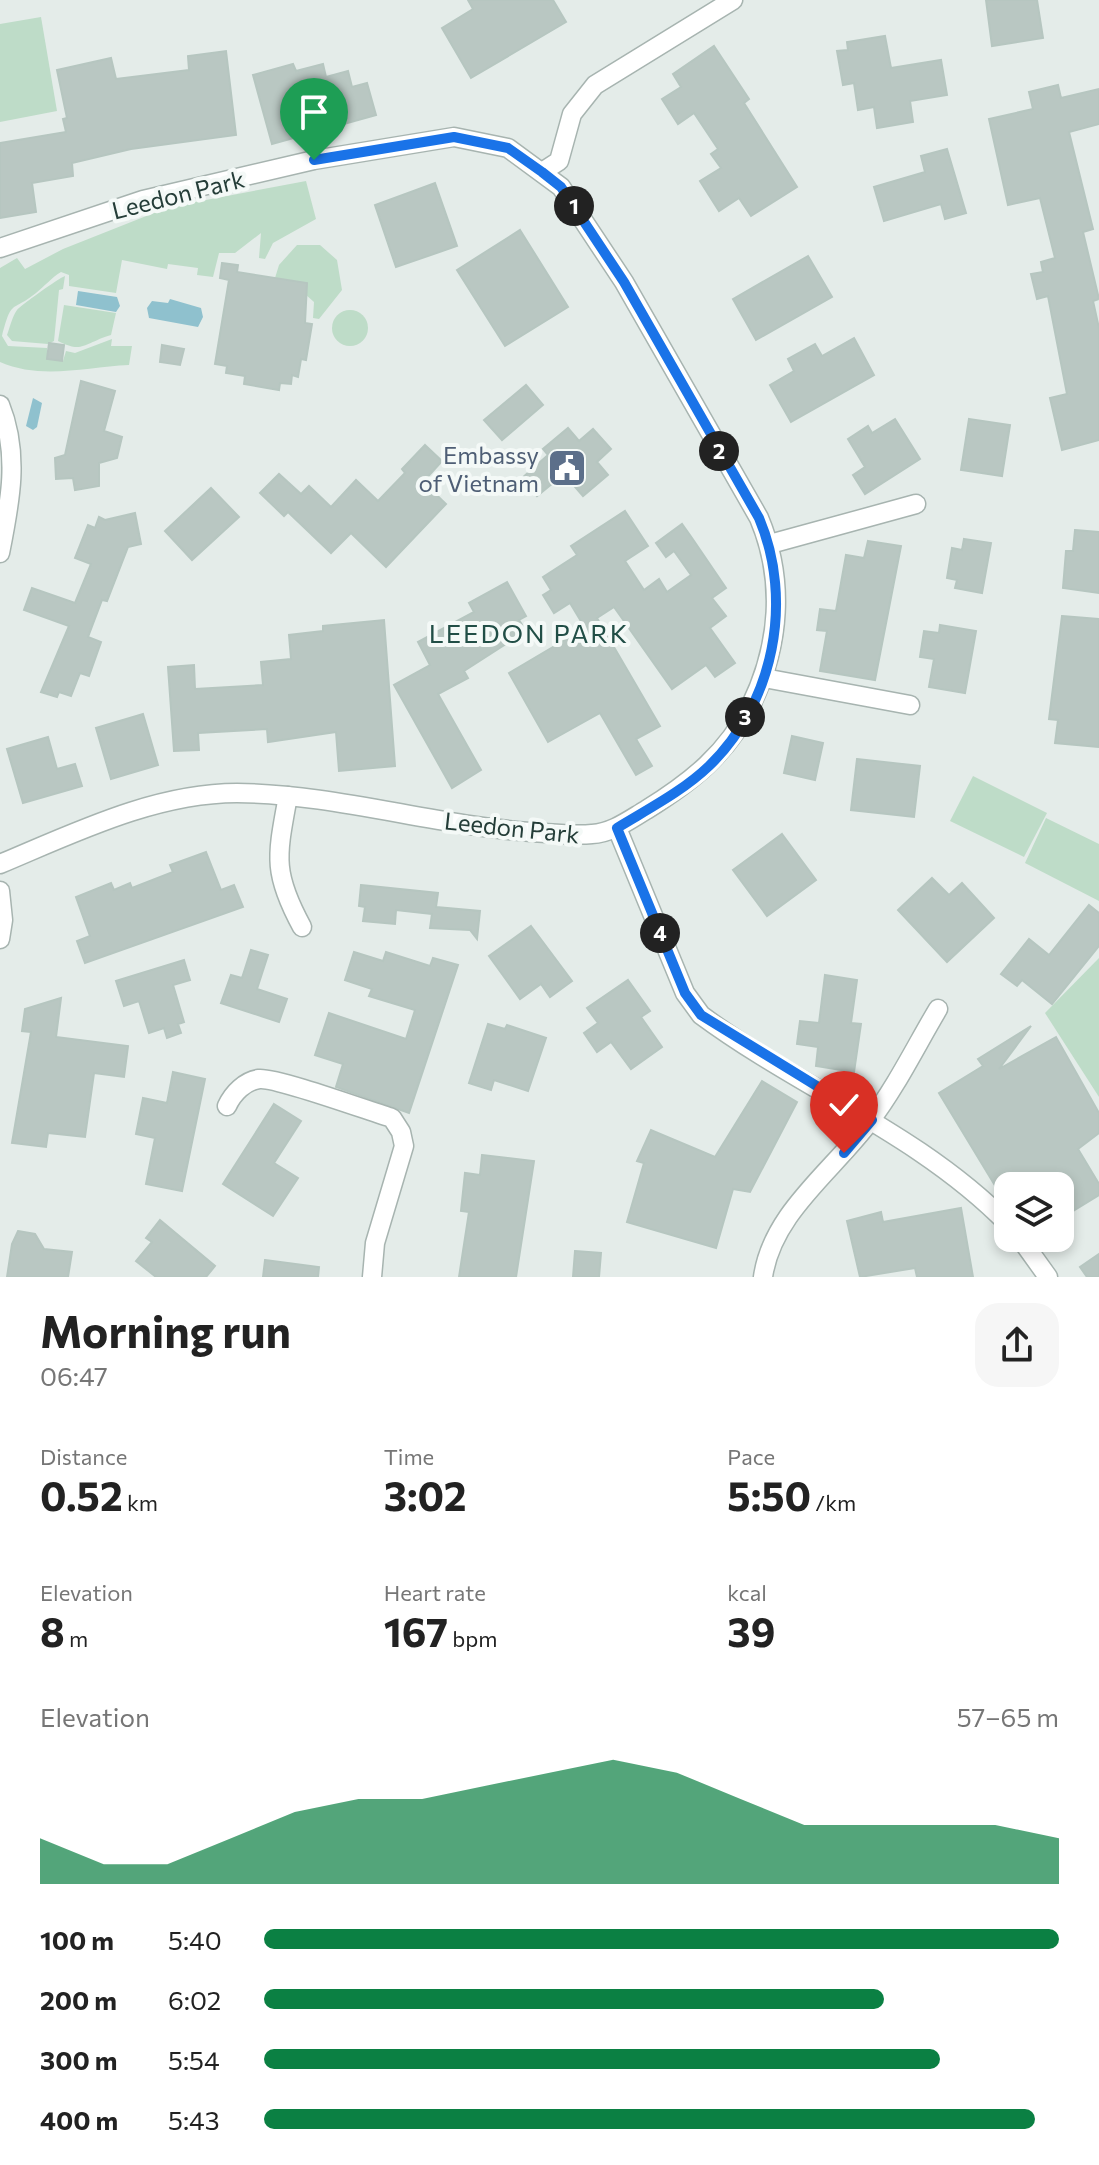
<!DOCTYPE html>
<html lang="en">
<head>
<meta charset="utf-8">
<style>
  body { margin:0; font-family:Commissioner,sans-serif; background:#f6f6f6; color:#222; height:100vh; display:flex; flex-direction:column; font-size:30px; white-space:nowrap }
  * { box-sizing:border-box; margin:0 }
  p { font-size:26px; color:#767676 }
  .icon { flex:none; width:44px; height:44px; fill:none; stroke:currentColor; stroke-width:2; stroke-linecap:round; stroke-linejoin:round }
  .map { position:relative; height:1277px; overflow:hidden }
  .drawer { display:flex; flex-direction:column; background:#fff; flex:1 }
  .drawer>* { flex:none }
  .controls { position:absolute; left:994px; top:1172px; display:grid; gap:16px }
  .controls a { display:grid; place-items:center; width:80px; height:80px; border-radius:16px; background:#fff; box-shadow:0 4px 12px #0003; font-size:40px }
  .pin { position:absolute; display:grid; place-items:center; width:68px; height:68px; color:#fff; margin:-82px -34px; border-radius:50% 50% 50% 0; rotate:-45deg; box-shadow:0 0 8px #0007 }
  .pin .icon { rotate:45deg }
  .km { position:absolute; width:40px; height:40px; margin:-20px; border-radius:50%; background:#222; color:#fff; font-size:22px; line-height:40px; text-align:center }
  .round { display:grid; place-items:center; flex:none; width:84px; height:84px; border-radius:24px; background:#f6f6f6 }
  .head { display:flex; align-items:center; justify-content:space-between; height:136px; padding:0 40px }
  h1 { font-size:44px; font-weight:700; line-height:60px }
  .figures { display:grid; grid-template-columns:repeat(3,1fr); gap:12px; height:136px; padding:8px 40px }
  .figures div { display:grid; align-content:center }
  .figures b { font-size:40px; font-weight:700 }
  .figures small { font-size:22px; font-weight:400 }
  .figures p { font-size:22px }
  .chart { height:224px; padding:16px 40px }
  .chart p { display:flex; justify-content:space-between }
  .chart svg { width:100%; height:144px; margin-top:8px; fill:#0b8043; opacity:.7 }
  ul { padding:0 40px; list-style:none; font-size:26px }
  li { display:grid; grid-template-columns:128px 96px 1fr; align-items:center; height:60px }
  li i { height:20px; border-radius:10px; background:#0b8043 }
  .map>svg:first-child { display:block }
  .green { fill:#bedcc8 }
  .water { fill:#8fc1ce }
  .building { fill:#b9c7c2; stroke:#b6c6c0; stroke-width:2 }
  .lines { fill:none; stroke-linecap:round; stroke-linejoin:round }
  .minor-casing { stroke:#a7b4b0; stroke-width:21 }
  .minor { stroke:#fff; stroke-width:18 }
  .route-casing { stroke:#fff; stroke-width:16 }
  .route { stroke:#1a73e8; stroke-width:10 }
  .labels { text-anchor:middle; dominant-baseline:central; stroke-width:8; stroke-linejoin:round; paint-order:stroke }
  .street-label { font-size:24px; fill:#243d38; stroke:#f4f9f7 }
  .service-label { font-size:24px; fill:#4e5e75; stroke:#f4f9f7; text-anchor:end }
  .neighbourhood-label { font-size:26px; letter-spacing:2px; fill:#214e46; stroke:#f4f9f7 }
</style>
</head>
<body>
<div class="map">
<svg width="1099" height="1277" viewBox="0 0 1099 1277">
  <rect width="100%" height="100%" fill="#e4ece9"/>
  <g class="green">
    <polygon points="41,17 57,111 0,122 0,24"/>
    <path d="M 306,181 L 316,219 L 273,243 L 265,259 L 259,258 L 261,233 L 235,253 L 219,253 L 213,277 L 197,275 L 198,268 L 168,264 L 167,269 L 122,260 L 116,293 L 69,286 L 69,275 L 61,272 C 51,278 45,286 36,293 C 11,313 12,298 2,336 L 8,346 L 47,348 L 47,359 L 63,361 L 66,351 L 75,353 L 112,339 L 111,346 L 132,346 L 129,365 C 86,367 41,380 0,362 L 0,268 L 17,258 L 25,269 L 63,249 L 169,207 Z"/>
    <polygon points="297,245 320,245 337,260 342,290 319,319 313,318 314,302 305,294 307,283 275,278 279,265"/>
    <path d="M 65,276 L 63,289 L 59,290 L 54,341 L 48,344 L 12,341 L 7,335 C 10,327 12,317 17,310 C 20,306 59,278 65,276 Z"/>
    <path d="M 64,305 L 116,313 L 111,335 C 84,343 83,354 58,341 Z"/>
    <circle cx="350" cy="328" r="18"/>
    <polygon points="973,776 1047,813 1024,857 950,821"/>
    <polygon points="1046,818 1099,844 1099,901 1025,863"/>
    <polygon points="1099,958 1099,1097 1045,1013"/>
  </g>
  <g class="water">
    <polygon points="78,291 117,297 120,306 116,312 76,305"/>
    <polygon points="170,299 201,308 203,317 198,327 149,318 147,308 152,301 168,303"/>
    <polygon points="33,398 42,403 37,427 33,430 26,426"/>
  </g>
  <g class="building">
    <polygon points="468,0 553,0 566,22 471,78 442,28 473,9"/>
    <polygon points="986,0 1037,0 1043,38 992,46"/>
    <polygon points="885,36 891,68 941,60 947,95 910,101 913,122 877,128 874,107 858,110 854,83 843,85 837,51 848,50 847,42"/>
    <polygon points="714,46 749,99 744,103 797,187 751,216 739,198 719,211 700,181 721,168 711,154 718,149 694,113 678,124 662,99 681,87 673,74"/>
    <polygon points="226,51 236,135 131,149 72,163 73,176 32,183 36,212 0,218 0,143 66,132 63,119 67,118 57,70 111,58 116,79 189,70 188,56"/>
    <polygon points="293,64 296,71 323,64 326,77 348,71 352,87 367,83 376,115 272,144 253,75"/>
    <polygon points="1058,85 1061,98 1099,89 1099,124 1069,132 1093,229 1083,232 1099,299 1093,301 1099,328 1099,440 1062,450 1050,398 1067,394 1048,296 1037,299 1031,274 1043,272 1041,262 1055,258 1040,198 1008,205 989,119 1033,109 1029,92"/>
    <polygon points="947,149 966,213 945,219 941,204 884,221 874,187 925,172 921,156"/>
    <polygon points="435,183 457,246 396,267 375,205"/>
    <polygon points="520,230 568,307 505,346 457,270"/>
    <polygon points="808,256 832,297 756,340 733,299"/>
    <polygon points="222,263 238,265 237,272 307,283 305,323 312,324 306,360 301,359 298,377 292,375 291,384 280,383 279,390 244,384 245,376 226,373 227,366 215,364 229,280 220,278"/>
    <polygon points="854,338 874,375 791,422 770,385 794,371 788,359 815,344 822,356"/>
    <polygon points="49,343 64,345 62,361 47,359"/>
    <polygon points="162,345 184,349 180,365 160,362"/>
    <polygon points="81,381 115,391 104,431 122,437 117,458 99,463 99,486 75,490 73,478 56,479 55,458 65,455"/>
    <polygon points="526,385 543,405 502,440 484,420"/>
    <polygon points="895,419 920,459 865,494 853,475 865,467 848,439 868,426 872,433"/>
    <polygon points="969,419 1010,425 1002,476 961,470"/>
    <polygon points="568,428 579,441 593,429 611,449 597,462 608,475 583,496 564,474 537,496 522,478 548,455 543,449"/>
    <polygon points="425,445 442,461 423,482 446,504 386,567 351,533 331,553 288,512 284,516 260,493 279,474 301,494 309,486 331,507 356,480 378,501 405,473 402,469"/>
    <polygon points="211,488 239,517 192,560 165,531"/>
    <polygon points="625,511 648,546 625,561 644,590 659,579 667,592 691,575 674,551 666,557 656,543 682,524 692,538 726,588 712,598 726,616 710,628 735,663 715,677 706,665 672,689 614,607 597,618 660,726 636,739 652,766 636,775 600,713 548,742 509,673 585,628 570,603 554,613 543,595 551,590 543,577 577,555 571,546"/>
    <polygon points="135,513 141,544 128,547 107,601 102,600 88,637 101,642 89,676 80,673 71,696 59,692 57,697 41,692 69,626 24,610 32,588 75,603 91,564 75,558 88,525 95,528 99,517 105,520"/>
    <polygon points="1075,530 1099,532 1099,593 1063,588 1066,551 1073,551"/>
    <polygon points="964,539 991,543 982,593 955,588 957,580 947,578 952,548 962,550"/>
    <polygon points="868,541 901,546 875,680 820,671 827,631 817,630 820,609 836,611 846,555 864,558"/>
    <polygon points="507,582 526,616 519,620 526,631 464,671 468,678 438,694 481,770 452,788 394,685 430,665 418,642 474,612 469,603"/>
    <polygon points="1062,616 1099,619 1099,747 1055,743 1058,720 1049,719"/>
    <polygon points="384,620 395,766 339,771 336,732 268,742 267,729 198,733 199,750 174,751 168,667 194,665 195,689 263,685 261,662 291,659 289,635 323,631 323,626"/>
    <polygon points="940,625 976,631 965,693 929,687 934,659 920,657 924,631 939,633"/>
    <polygon points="143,714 158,765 111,779 96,728"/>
    <polygon points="792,736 823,743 815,780 784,773"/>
    <polygon points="48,737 57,769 75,764 82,786 23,803 7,749"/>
    <polygon points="857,759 920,766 914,817 851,810"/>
    <polygon points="782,834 816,880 767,916 733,870"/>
    <polygon points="206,852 221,890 234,885 243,907 85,963 77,941 90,936 76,897 111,883 114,890 130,883 132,888 173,872 170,865"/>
    <polygon points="932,878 949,895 962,883 994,918 947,962 898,910"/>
    <polygon points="361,885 438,893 436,907 480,911 477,939 470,930 430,928 432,914 396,910 395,924 363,921 365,907 359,906"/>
    <polygon points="1089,905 1099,913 1099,946 1052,1004 1022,980 1017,986 1001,974 1029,939 1049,955"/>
    <polygon points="531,926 572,981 550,997 541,984 520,999 489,956"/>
    <polygon points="251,950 268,955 257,989 287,999 279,1022 221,1003 231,975 242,978"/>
    <polygon points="354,952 383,961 386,952 430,966 433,958 458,965 409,1113 336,1087 343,1064 315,1055 329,1013 406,1039 415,1010 369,996 372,989 345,980"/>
    <polygon points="184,960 190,980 173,985 184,1022 178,1024 181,1033 167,1038 164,1028 149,1033 139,1001 124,1006 116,981"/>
    <polygon points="825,975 857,980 851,1023 861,1024 854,1072 816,1066 818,1047 797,1044 800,1021 819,1023"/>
    <polygon points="628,980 650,1011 641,1017 662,1047 631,1069 611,1042 597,1052 584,1033 598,1023 587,1008"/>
    <polygon points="61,998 56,1037 128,1046 124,1077 94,1073 85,1137 48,1133 46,1147 12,1143 31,1032 22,1031 25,1009"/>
    <polygon points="488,1024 505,1029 507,1025 546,1038 528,1091 494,1080 491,1090 469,1083"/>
    <polygon points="1031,1026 999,1069 1056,1037 1099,1113 1099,1133 1078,1149 1099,1184 1099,1195 1060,1219 1060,1186 1008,1186 1008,1207 939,1093 983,1066 978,1059"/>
    <polygon points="173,1072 205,1079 182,1191 146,1184 155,1138 136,1134 143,1098 167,1103"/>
    <polygon points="762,1081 797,1102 750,1192 733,1189 716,1248 627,1222 644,1163 637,1161 651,1130 715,1157"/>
    <polygon points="274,1104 301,1121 274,1163 298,1178 273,1216 223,1184"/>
    <polygon points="482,1155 534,1161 516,1277 459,1277 469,1212 461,1211 465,1173 480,1175"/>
    <polygon points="961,1208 973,1277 917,1277 915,1268 860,1277 847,1221 881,1212 883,1222"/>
    <polygon points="160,1220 215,1266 206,1277 156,1277 136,1261 152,1242 146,1238"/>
    <polygon points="18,1231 35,1234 44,1249 72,1252 68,1277 7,1277 12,1244"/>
    <polygon points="575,1251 601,1253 599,1277 573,1277"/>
    <polygon points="1099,1254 1099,1277 1087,1277 1080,1267"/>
    <polygon points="265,1260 319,1267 318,1277 263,1277"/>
  </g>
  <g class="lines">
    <g class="minor-casing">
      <g id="minor">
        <polyline points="542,172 559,161 572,114 595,85 733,0"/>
        <path d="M 0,248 L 143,200 L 314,160 L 454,137 L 508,148 L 561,187 L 624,282 L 759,518 C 785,580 780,645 751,705 C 728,753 691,782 646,810 C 629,820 612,833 592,834 C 572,836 551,833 531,832 C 432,825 336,794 237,793 C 155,793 74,833 0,864"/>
        <path d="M 0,405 C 20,454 10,503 0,553"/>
        <polyline points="770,544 916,504"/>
        <polyline points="764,678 910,705"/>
        <path d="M 288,796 C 277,856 272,872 302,927"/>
        <path d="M 617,828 L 685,993 L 701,1015 C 801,1089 920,1134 1008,1224"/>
        <polyline points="0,891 3,920 0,939"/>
        <path d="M 227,1106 C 233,1093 245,1081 259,1079 C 276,1077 369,1111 392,1118 L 401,1132 L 404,1146 L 375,1243 L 372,1277"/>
        <polyline points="1020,1238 1048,1277"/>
        <path d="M 763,1277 C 772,1213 833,1171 870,1121 C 896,1087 916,1046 938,1009"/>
      </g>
    </g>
    <use href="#minor" class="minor"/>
  </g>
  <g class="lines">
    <g class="route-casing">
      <path id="route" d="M 314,160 L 454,137 L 508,148 L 542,172 L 561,187 L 624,282 L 759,518 C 794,601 774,703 709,766 C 683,791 648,809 617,828 L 685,993 L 701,1015 L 872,1120 L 844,1153"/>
    </g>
    <use href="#route" class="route"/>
  </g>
  <defs>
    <g id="civic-square" transform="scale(2)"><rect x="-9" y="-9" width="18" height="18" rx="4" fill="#5c6f8a" stroke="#f4f9f7"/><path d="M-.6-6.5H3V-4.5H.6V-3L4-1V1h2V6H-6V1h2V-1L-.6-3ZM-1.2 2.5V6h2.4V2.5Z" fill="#fff"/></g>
  </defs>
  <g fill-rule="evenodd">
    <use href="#civic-square" x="567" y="468"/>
  </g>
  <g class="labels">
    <g class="street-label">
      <text transform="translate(178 194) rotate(-14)">Leedon Park</text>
      <text transform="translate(512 827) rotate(6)">Leedon Park</text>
    </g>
    <g class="service-label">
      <text x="539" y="454">Embassy<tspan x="539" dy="28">of Vietnam</tspan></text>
    </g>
    <g class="neighbourhood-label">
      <text x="529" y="632">LEEDON PARK</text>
    </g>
  </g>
</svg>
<div class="controls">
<a><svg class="icon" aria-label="layers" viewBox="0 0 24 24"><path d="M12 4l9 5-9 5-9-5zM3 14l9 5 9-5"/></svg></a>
</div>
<div class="pin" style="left:314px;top:160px;background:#1e9e55"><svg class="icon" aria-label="arrive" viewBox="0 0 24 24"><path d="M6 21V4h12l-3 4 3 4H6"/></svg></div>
<div class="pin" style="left:844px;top:1153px;background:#d93025"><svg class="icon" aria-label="check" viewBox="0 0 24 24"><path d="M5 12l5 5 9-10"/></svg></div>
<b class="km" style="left:574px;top:206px">1</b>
<b class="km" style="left:719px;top:451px">2</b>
<b class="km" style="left:745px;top:717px">3</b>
<b class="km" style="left:660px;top:933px">4</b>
</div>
<section class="drawer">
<div class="head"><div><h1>Morning run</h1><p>06:47</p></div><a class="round"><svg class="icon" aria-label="share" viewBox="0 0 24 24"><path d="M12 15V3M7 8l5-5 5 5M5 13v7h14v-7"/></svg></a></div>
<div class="figures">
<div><p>Distance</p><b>0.52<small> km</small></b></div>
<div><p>Time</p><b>3:02</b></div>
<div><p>Pace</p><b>5:50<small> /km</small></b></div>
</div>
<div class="figures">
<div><p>Elevation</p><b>8<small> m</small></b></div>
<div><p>Heart rate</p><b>167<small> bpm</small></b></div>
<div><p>kcal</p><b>39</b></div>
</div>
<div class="chart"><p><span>Elevation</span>57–65 m</p>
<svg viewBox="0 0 160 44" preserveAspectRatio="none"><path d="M0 44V30L10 38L20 38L30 30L40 22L50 18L60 18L70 14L80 10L90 6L100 10L110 18L120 26L130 26L140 26L150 26L160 30V44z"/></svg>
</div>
<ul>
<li><b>100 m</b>5:40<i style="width:100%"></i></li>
<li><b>200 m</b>6:02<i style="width:78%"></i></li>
<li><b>300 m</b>5:54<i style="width:85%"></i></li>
<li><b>400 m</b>5:43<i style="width:97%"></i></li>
</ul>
</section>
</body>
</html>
